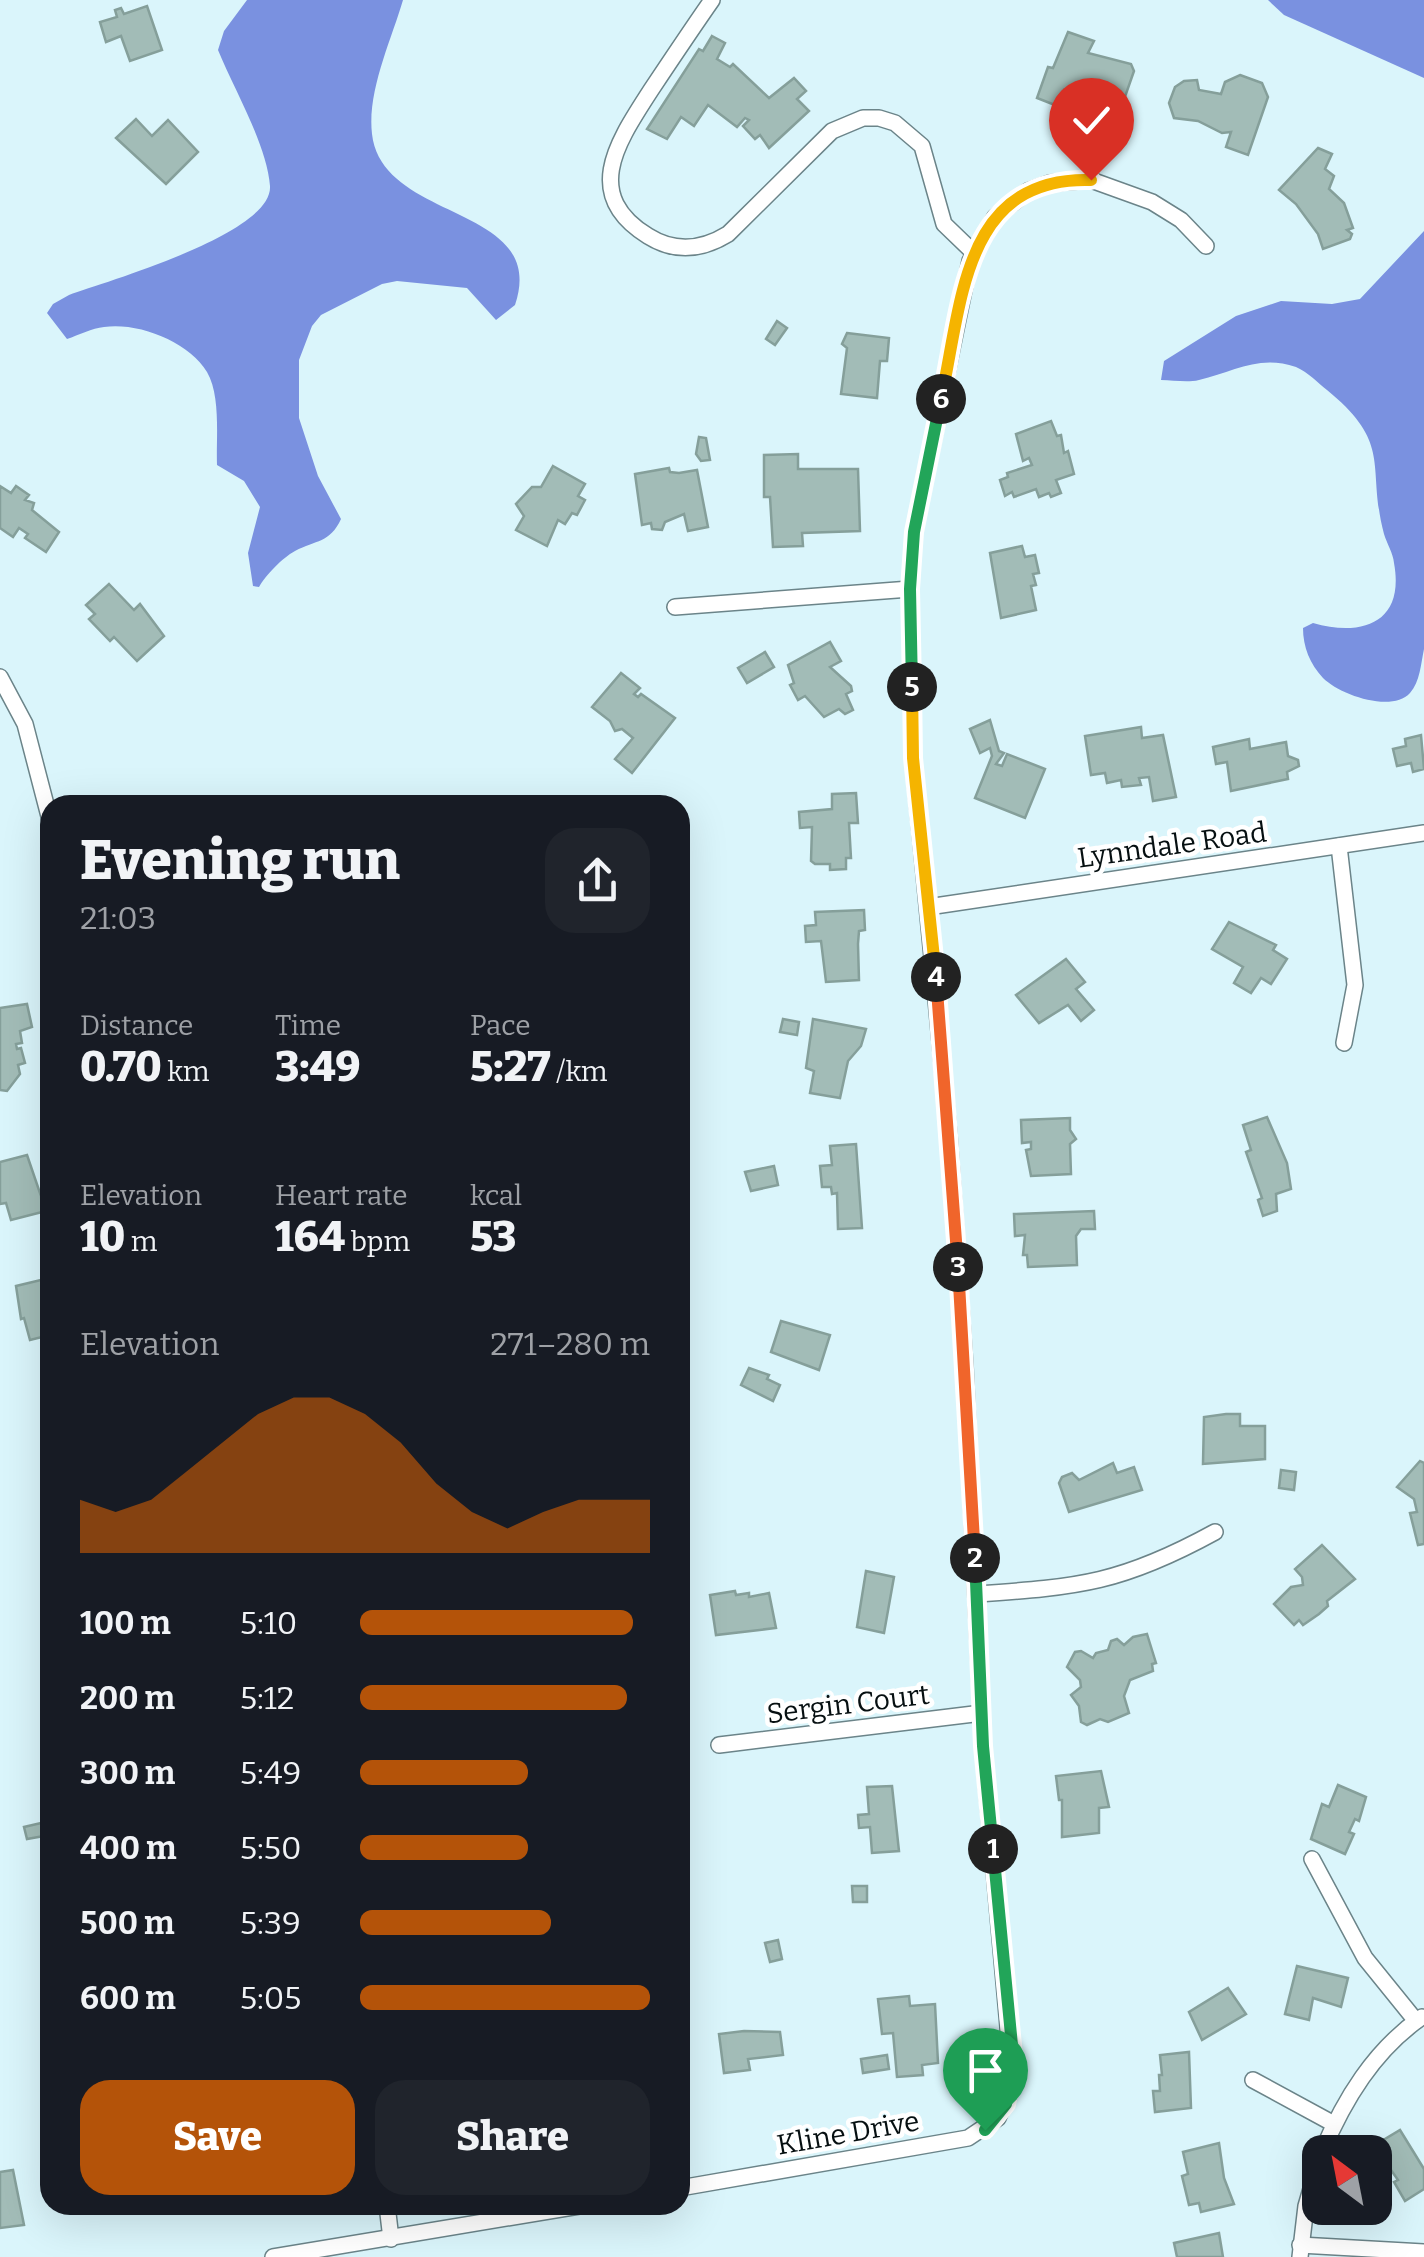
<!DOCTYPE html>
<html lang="en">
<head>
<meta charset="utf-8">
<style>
  body { margin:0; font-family:Bitter,serif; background:#20242c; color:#f1f3f6; height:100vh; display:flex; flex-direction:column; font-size:38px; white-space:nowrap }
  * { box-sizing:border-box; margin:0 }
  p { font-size:32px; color:#9ea1a6 }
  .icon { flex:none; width:55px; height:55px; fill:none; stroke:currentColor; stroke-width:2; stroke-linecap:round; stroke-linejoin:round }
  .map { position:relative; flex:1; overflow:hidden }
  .side { position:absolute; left:40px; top:795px; width:650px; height:1420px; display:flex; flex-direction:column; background:#171b24; border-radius:30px; box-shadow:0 10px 40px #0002 }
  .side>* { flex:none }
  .needle { width:65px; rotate:328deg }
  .controls { position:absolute; left:1302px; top:2135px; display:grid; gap:20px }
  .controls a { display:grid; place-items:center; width:90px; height:90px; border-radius:20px; background:#171b24; box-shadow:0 10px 40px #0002; font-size:50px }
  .pin { position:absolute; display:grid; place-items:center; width:85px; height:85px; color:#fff; margin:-102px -42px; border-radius:50% 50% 50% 0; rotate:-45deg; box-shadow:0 0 10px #0007 }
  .pin .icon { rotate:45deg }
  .km { position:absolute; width:50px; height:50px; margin:-25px; border-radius:50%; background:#222; color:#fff; font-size:28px; line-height:50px; text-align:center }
  .round { display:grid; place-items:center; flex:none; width:105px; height:105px; border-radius:30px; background:#20242c }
  .overview { display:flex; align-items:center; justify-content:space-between; height:170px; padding:0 40px }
  h1 { font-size:55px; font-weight:800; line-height:75px }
  .metrics { display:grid; grid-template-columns:repeat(3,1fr); gap:15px; height:170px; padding:10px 40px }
  .metrics div { display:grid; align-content:center }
  .metrics b { font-size:42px; font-weight:800 }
  .metrics small { font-size:28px; font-weight:400 }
  .metrics p { font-size:28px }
  .chart { height:280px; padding:20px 40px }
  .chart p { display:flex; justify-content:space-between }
  .chart svg { width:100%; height:180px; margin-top:10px; fill:#b45309; opacity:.7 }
  .cta { display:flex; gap:20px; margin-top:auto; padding:20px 40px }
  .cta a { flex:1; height:115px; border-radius:30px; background:#b45309; color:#fff; font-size:40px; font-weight:800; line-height:115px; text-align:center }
  .cta a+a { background:#20242c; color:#f1f3f6 }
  ul { padding:0 40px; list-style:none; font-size:32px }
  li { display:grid; grid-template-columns:160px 120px 1fr; align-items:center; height:75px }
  li i { height:25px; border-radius:12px; background:#b45309 }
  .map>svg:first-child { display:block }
  .water { fill:#7a91e0 }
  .building { fill:#a2bcb7; stroke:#859f9a; stroke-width:2.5 }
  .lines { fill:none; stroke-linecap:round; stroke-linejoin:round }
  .street-casing { stroke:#6b8489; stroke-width:18 }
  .street { stroke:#fff; stroke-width:15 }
  .split-1-casing { stroke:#fff; stroke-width:20 }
  .split-2-casing { stroke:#fff; stroke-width:20 }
  .split-3-casing { stroke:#fff; stroke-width:20 }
  .split-4-casing { stroke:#fff; stroke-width:20 }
  .split-5-casing { stroke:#fff; stroke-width:20 }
  .split-6-casing { stroke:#fff; stroke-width:20 }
  .split-7-casing { stroke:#fff; stroke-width:20 }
  .split-1 { stroke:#22a559; stroke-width:12 }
  .split-2 { stroke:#22a559; stroke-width:12 }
  .split-3 { stroke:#f0652b; stroke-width:12 }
  .split-4 { stroke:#f0652b; stroke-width:12 }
  .split-5 { stroke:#f5b400; stroke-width:12 }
  .split-6 { stroke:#22a559; stroke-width:12 }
  .split-7 { stroke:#f5b400; stroke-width:12 }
  .labels { text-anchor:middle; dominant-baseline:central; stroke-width:9; stroke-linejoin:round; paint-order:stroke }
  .street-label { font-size:28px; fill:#060f11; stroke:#fff }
</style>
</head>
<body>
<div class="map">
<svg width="1424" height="2257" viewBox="0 0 1424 2257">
  <rect width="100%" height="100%" fill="#daf5fb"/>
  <g class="water">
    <path d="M 247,0 L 403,0 C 391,41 367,91 372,134 C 382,223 549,204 515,305 L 496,320 L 467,288 L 397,281 L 382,284 L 321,315 L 312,326 L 299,360 L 299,418 L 318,476 L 341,519 C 330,543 316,540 295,551 C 282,558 266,575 259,587 L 253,586 L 248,553 L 260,507 L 244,481 L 217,465 C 216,438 221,396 207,372 C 189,342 139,322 104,327 C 92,328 79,335 67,339 L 47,313 L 53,304 L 69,295 C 107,281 273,234 270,186 C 267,145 234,89 218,50 L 224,31 Z"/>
    <polygon points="1268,0 1424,0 1424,78 1284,15"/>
    <path d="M 1424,231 L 1424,649 C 1421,663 1420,682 1410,693 C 1392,713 1340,695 1323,678 C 1310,664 1303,647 1303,628 L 1313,623 C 1362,637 1405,623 1394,563 C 1393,553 1387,544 1384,534 C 1366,466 1394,445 1327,390 C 1318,383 1308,372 1296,367 C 1259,354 1233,372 1199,380 C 1187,383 1173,380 1161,380 L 1164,361 L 1236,316 L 1281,301 L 1332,304 L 1360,299 Z"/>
  </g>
  <g class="building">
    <polygon points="147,6 162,50 130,61 121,36 106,42 100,22 117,17 115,10 121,8 124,14"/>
    <polygon points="1068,32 1094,41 1088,53 1131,64 1134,71 1119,114 1108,116 1107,107 1083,97 1077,102 1071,100 1069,92 1064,90 1060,107 1037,98 1048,67 1053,68"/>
    <polygon points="712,36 725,43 717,59 730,67 733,64 769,98 794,78 806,91 797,99 809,111 769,148 760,135 755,139 743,126 749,120 745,118 737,127 708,105 694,126 681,117 667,139 647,129 699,49 703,51"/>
    <polygon points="1240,75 1262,83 1268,97 1248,155 1226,147 1231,132 1222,133 1198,121 1174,118 1169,103 1175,87 1184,81 1197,80 1199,90 1221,94 1225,82"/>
    <polygon points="136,119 152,136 168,120 198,152 166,184 116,138"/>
    <polygon points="1318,148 1332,154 1325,169 1334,176 1329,189 1344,203 1353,228 1347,230 1352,234 1350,239 1323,249 1318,234 1296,204 1279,190"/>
    <polygon points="777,321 787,328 775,345 766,339"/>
    <polygon points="847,333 889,338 887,361 880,361 877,398 841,394 847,348 842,344"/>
    <polygon points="1051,421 1057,436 1061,435 1064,453 1068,451 1074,474 1056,480 1061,493 1051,497 1049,493 1039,497 1036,489 1014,497 1012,492 1005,496 1000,480 1008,477 1007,473 1032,465 1029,458 1023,461 1016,434"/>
    <polygon points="699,437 706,438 710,460 701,461 696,454"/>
    <polygon points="798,454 798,469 858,469 860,531 802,533 803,546 773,547 770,497 764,497 764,455"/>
    <polygon points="553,466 585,484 578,496 585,500 577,515 572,513 565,524 558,520 547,546 516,530 524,516 516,504 532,487 541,487"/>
    <polygon points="669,468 670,472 679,473 697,470 708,527 688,531 684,514 665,522 662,530 652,529 651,523 642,525 635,474"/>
    <polygon points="0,486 11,493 16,486 29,495 25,500 34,503 32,510 59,532 46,552 25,538 28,534 19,528 13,537 0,528"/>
    <polygon points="1022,546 1025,557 1035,555 1039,573 1033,574 1036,585 1031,586 1036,610 1001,618 990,553"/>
    <polygon points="109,584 134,610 140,604 164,636 137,661 114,637 110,641 89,619 95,614 86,605"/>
    <polygon points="830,642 841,661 830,667 851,686 852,691 846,694 853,710 845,714 839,709 824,717 805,696 798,700 790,685 794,683 788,665"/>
    <polygon points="765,652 774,667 747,683 738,668"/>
    <polygon points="621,673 640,688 634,694 638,697 641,694 675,718 632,773 615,759 633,738 622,729 615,731 610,721 592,707"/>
    <polygon points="990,720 999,751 1004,753 996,764 1002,766 1007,754 1045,769 1025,818 975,798 992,756 990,748 980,753 970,729"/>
    <polygon points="1141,727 1142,738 1163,735 1176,797 1153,801 1149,777 1139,778 1141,785 1122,787 1121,780 1107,783 1105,773 1091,775 1085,736"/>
    <polygon points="1421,735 1424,769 1413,772 1411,763 1397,766 1393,749 1406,746 1405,739"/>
    <polygon points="1249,739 1250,749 1286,742 1288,756 1298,760 1299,766 1287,772 1288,779 1231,791 1227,762 1216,764 1213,747"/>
    <polygon points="856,793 858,823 849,823 851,858 846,858 846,869 830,870 830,864 815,864 811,861 812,827 800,828 799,812 832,809 832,794"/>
    <polygon points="864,910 865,930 859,931 858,944 859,980 826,982 821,941 806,942 805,926 816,925 815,912"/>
    <polygon points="1229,922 1276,945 1273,950 1287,959 1271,984 1261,978 1251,993 1234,983 1243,967 1212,949"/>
    <polygon points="1066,959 1085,982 1076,989 1094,1010 1081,1021 1068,1005 1039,1023 1016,995"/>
    <polygon points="27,1004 32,1027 20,1031 22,1043 16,1044 17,1049 21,1048 25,1063 18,1065 20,1074 7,1091 0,1090 0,1008"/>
    <polygon points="783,1019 799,1022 797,1035 780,1032"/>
    <polygon points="813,1019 866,1029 861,1046 848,1061 840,1098 810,1093 814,1071 806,1068"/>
    <polygon points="1267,1117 1287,1163 1291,1189 1276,1194 1277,1211 1263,1216 1258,1200 1262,1198 1246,1152 1251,1150 1243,1125"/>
    <polygon points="1070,1118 1070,1130 1076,1139 1070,1144 1071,1174 1031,1176 1026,1150 1031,1149 1031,1142 1022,1143 1021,1120"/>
    <polygon points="856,1144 862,1228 838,1229 837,1193 832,1194 831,1187 822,1187 820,1166 832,1165 830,1146"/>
    <polygon points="27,1155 41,1196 42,1212 11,1220 6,1203 0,1204 0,1162"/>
    <polygon points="774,1166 778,1185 751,1191 745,1172"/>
    <polygon points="1094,1211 1095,1229 1081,1229 1076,1236 1077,1265 1028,1267 1027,1255 1023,1255 1025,1235 1015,1236 1014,1214"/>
    <polygon points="45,1279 50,1301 50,1335 30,1340 24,1318 21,1319 16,1286"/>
    <polygon points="781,1321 830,1335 819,1370 771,1352"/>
    <polygon points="749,1368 769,1375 767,1379 780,1385 773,1401 741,1385"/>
    <polygon points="1226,1414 1240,1414 1240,1426 1265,1426 1265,1459 1203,1464 1204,1417"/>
    <polygon points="1420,1461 1424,1463 1424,1544 1418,1545 1410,1513 1417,1512 1414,1499 1397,1487"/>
    <polygon points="1113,1463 1117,1473 1134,1467 1142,1490 1069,1512 1059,1483 1062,1477 1072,1473 1079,1480"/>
    <polygon points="1281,1470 1296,1472 1294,1490 1279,1488"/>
    <polygon points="1322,1545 1355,1579 1327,1601 1328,1606 1319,1614 1303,1625 1299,1620 1294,1625 1274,1604 1291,1587 1303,1585 1302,1577 1295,1569"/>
    <polygon points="866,1571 894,1577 884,1633 857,1627"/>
    <polygon points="735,1591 736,1595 749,1593 749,1597 769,1593 776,1628 716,1635 710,1595"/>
    <polygon points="1147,1634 1156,1663 1152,1664 1153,1671 1130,1680 1124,1696 1129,1713 1108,1722 1100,1719 1087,1725 1081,1722 1079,1706 1071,1695 1081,1687 1080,1680 1067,1667 1075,1652 1081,1651 1093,1658 1096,1653 1108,1650 1111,1641 1117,1639 1124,1645 1133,1637"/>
    <polygon points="1101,1771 1109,1807 1099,1808 1099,1833 1062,1837 1062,1800 1059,1800 1056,1776"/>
    <polygon points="1338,1785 1366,1797 1359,1821 1355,1819 1349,1832 1354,1834 1345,1854 1311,1839 1322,1804 1329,1807"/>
    <polygon points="892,1786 899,1851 872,1853 870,1827 859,1828 858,1815 869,1814 867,1787"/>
    <polygon points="41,1823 44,1836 27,1839 24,1827"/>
    <polygon points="852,1886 867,1886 867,1902 853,1902"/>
    <polygon points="778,1940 782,1959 770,1962 765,1943"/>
    <polygon points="1297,1966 1348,1978 1341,2007 1313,1998 1309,2020 1285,2014"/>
    <polygon points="1228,1988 1246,2014 1202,2040 1189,2012"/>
    <polygon points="909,1996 910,2006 935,2004 938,2063 922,2065 923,2075 897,2077 893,2033 882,2034 878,1999"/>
    <polygon points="744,2031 780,2032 783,2055 748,2059 750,2070 724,2073 719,2034"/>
    <polygon points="1189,2052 1191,2108 1155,2112 1153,2091 1160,2091 1159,2075 1162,2075 1160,2055"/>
    <polygon points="887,2055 889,2069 863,2073 861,2059"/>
    <polygon points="1400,2130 1424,2169 1424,2189 1405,2201 1394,2182 1398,2180 1391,2170 1388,2172 1375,2145"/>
    <polygon points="1219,2143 1224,2178 1234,2204 1201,2212 1199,2203 1189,2205 1182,2176 1188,2174 1183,2152"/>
    <polygon points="13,2170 24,2225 0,2228 0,2172"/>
    <polygon points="1219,2233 1223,2257 1177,2257 1174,2243"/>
  </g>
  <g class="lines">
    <g class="street-casing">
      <g id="street">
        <path d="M 712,0 C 691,30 671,60 651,90 C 619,140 580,194 648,236 C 675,253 702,250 728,234 L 832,131 L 863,118 L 879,118 L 895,123 L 922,146 L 944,224 L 973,252"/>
        <polyline points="675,607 910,589"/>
        <polyline points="0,677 25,724 50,820"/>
        <polyline points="1339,846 1355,985 1344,1043"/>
        <polyline points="928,907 1424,833"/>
        <path d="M 977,1594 C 1080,1587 1122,1583 1215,1532"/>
        <polyline points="719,1745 982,1713"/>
        <polyline points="1312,1859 1365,1958 1416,2021"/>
        <polyline points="1253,2080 1334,2124"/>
        <path d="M 1322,2152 C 1344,2100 1374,2050 1422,2017"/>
        <polyline points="680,2188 968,2138 998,2118 1013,2083 983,1746 965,1367 949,1136 913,758 910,589 914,532 970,261 995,217 1028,191 1050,183 1091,180 1152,202 1181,220 1206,246"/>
        <polyline points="387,2205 391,2239"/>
        <polyline points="1300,2245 1424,2252"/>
        <polyline points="273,2257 585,2205"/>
        <polyline points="1300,2257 1306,2206 1320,2158"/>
      </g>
    </g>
    <use href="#street" class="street"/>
  </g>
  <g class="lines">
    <g class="split-1-casing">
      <polyline id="split-1" points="985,2130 1006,2104 1014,2066 993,1849"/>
    </g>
    <g class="split-2-casing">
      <polyline id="split-2" points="975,1558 983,1746 993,1849"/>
    </g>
    <g class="split-3-casing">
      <polyline id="split-3" points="958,1267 975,1558"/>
    </g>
    <g class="split-4-casing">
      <polyline id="split-4" points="936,977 958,1267"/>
    </g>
    <g class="split-5-casing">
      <polyline id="split-5" points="912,687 913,758 936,977"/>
    </g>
    <g class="split-6-casing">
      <polyline id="split-6" points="912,687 910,589 914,532 941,399"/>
    </g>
    <g class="split-7-casing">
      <path id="split-7" d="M 941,399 C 962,305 962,176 1091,180"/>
    </g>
    <use href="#split-1" class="split-1"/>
    <use href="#split-2" class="split-2"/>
    <use href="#split-3" class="split-3"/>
    <use href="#split-4" class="split-4"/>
    <use href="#split-5" class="split-5"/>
    <use href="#split-6" class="split-6"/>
    <use href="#split-7" class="split-7"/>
  </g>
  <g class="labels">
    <g class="street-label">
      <text transform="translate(1172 845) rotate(-8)">Lynndale Road</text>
      <text transform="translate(848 1704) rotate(-7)">Sergin Court</text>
      <text transform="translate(848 2133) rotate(-10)">Kline Drive</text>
    </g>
  </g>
</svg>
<div class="controls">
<a><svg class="needle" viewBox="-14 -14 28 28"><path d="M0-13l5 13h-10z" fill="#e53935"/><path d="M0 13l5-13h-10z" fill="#9ea1a6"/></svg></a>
</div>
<div class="pin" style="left:985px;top:2130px;background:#1e9e55"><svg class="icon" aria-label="arrive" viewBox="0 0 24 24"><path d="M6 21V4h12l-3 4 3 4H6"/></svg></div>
<div class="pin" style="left:1091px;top:180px;background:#d93025"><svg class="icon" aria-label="check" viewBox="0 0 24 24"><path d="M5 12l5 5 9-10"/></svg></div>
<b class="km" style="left:993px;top:1849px">1</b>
<b class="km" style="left:975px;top:1558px">2</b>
<b class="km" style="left:958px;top:1267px">3</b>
<b class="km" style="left:936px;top:977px">4</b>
<b class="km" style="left:912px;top:687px">5</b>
<b class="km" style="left:941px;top:399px">6</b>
<section class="side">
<div class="overview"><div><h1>Evening run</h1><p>21:03</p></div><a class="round"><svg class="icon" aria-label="share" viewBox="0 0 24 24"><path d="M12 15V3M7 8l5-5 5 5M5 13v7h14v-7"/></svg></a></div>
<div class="metrics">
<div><p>Distance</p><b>0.70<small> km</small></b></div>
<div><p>Time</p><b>3:49</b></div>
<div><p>Pace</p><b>5:27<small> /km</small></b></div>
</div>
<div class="metrics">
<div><p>Elevation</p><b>10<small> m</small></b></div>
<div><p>Heart rate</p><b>164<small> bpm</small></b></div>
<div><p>kcal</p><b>53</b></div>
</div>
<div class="chart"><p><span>Elevation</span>271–280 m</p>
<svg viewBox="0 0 160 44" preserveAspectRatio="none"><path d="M0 44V31L10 34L20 31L30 24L40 17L50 10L60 6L70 6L80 10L90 17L100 27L110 34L120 38L130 34L140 31L150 31L160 31V44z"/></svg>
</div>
<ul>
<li><b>100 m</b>5:10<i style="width:94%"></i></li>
<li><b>200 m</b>5:12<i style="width:92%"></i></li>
<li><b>300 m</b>5:49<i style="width:58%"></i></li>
<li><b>400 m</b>5:50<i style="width:58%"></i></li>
<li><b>500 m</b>5:39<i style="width:66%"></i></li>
<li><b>600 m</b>5:05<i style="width:100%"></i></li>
</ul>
<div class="cta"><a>Save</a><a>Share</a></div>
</section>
</div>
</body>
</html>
